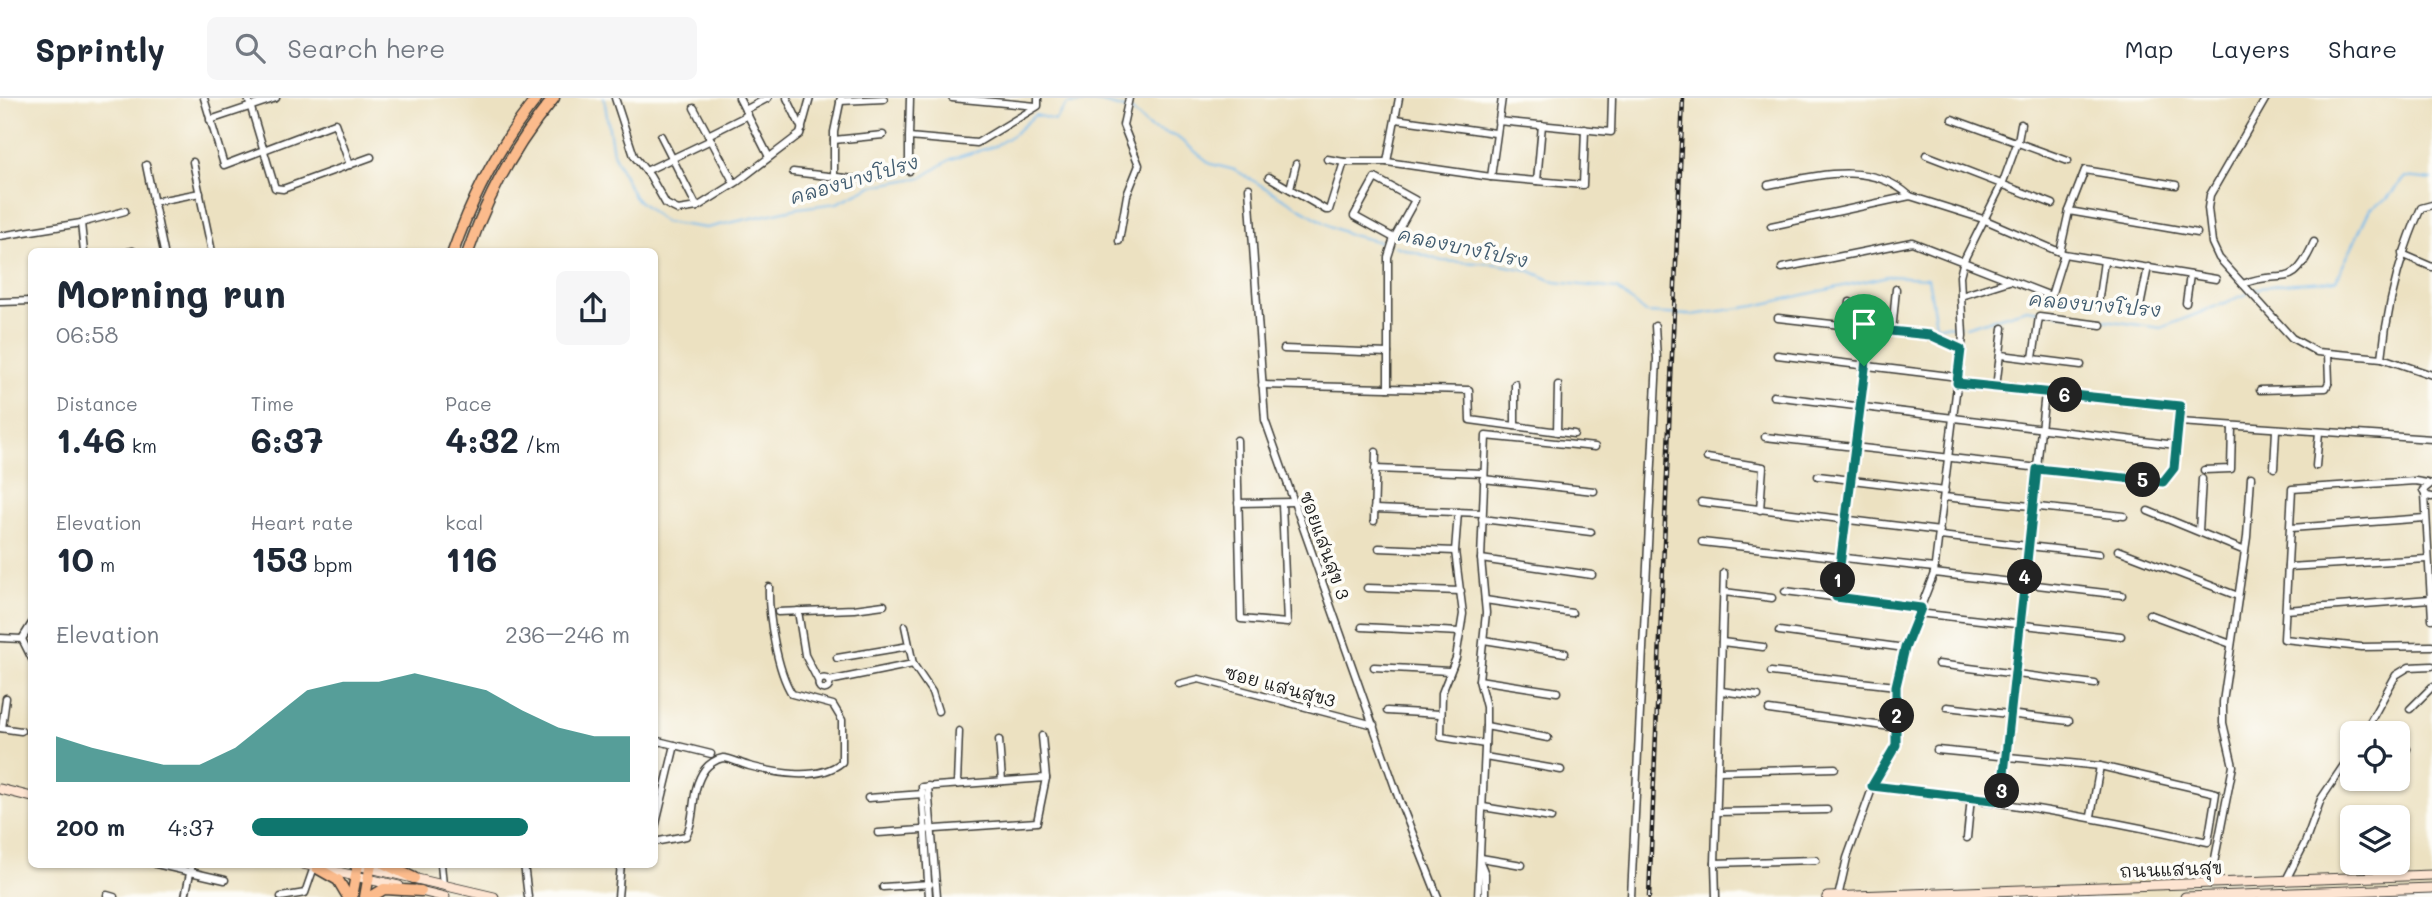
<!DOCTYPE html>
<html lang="en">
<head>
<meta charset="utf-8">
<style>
  body { margin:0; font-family:Mali,"Playpen Sans Thai",sans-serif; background:#f6f6f7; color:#1f2937; height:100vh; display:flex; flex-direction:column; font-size:26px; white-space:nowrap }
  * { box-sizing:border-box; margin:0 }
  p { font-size:23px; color:#747a83 }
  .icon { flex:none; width:38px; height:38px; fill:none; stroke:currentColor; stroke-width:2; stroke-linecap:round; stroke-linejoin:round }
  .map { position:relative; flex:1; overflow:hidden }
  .drawer { position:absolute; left:28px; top:150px; width:630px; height:620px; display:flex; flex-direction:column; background:#fff; border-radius:10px; box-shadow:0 2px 5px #0004 }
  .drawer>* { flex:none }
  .buttons { position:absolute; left:2340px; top:623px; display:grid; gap:14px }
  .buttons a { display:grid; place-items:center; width:70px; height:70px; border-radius:10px; background:#fff; box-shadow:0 2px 5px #0004; font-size:35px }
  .pin { position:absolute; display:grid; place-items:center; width:60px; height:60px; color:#fff; margin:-72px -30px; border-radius:50% 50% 50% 0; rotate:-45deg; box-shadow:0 0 7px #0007 }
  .pin .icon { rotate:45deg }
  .km { position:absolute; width:35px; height:35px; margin:-18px; border-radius:50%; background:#222; color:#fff; font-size:19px; line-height:35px; text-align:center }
  .round { display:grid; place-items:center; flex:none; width:74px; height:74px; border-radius:10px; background:#f6f6f7 }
  .headline { display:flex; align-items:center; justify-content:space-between; height:119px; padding:0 28px }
  h1 { font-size:38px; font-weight:700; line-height:52px }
  .metrics { display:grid; grid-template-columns:repeat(3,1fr); gap:10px; height:119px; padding:7px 28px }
  .metrics div { display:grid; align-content:center }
  .metrics b { font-size:35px; font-weight:700 }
  .metrics small { font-size:19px; font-weight:400 }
  .metrics p { font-size:19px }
  .chart { height:196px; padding:14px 28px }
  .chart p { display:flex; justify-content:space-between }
  .chart svg { width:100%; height:126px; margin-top:7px; fill:#0f766e; opacity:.7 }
  ul { padding:0 28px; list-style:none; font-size:23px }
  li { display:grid; grid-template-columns:112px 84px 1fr; align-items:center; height:52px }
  li i { height:18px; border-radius:9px; background:#0f766e }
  header { display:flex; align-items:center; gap:42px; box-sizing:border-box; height:98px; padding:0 35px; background:#fff; border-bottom:2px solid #e0e1e3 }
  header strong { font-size:33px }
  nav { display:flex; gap:38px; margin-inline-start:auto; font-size:24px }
  .search { width:490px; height:63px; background:#f6f6f7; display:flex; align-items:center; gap:18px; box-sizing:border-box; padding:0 24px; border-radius:10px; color:#747a83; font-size:26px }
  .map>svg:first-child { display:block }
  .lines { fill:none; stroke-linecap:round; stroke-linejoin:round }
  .stream { stroke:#77baec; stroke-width:2 }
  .minor-casing { stroke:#3b3a35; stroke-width:9 }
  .secondary-casing { stroke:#3b3a35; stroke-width:11 }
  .trunk-casing { stroke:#3b3a35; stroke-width:13 }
  .minor { stroke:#fff; stroke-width:6 }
  .secondary { stroke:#fde4d1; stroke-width:9 }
  .trunk { stroke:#fbbb8c; stroke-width:10 }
  .rail-casing { stroke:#1c1c1c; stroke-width:4.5 }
  .rail { stroke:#fdfcf7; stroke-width:2; stroke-dasharray:5; stroke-linecap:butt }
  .route-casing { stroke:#fff; stroke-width:14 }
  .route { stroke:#0f766e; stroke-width:9 }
  .labels { text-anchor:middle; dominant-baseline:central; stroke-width:7; stroke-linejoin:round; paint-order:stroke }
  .street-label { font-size:18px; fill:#1c1c1c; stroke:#fdfcf7 }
  .water-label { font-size:19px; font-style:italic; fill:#405b6f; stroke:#fdfcf7 }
</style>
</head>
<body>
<header>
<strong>Sprintly</strong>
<div class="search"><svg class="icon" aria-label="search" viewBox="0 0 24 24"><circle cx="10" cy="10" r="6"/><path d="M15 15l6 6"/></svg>Search here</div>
<nav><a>Map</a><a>Layers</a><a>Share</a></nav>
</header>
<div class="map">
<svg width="2432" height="799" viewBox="0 0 2432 799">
  <rect width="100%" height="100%" fill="#fdfcf7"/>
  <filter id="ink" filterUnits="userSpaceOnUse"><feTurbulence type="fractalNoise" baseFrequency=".0143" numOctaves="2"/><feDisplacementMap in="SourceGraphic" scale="14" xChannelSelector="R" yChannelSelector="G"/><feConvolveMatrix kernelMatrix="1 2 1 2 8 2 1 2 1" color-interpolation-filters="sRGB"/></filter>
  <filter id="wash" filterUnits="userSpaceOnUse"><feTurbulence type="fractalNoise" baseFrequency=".00686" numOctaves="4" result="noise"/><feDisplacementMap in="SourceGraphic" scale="28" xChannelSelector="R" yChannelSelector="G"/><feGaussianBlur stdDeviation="1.57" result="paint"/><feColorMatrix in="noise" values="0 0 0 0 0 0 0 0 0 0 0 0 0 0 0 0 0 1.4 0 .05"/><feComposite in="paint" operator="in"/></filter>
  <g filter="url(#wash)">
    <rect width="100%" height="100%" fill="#ece1c1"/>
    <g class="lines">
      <g class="stream">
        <polyline points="604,0 613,55 634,99 664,124 706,130 798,110 837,105 872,88 923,79 951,61 995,48 1014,36 1035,17 1055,22 1067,6 1099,4 1132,13 1150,30 1177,39 1211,66 1235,72 1332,129 1351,137 1389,146"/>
        <polyline points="1395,148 1442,163 1496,166 1528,172 1555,184 1617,191 1645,215 1692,217 1755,208 1888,178 1928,180 1936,227 1960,228"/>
        <path d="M 2252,193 C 2271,184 2313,185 2336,182 L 2370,111 L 2387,101 L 2405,79 L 2432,82"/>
        <polyline points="1966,229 2027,211 2161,230 2247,196"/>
      </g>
    </g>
  </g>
  <g filter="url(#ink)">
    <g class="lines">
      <g class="minor-casing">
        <g id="minor">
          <polyline points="204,0 224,67 335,25 350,67"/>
          <polyline points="248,0 275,90 283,91 371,59"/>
          <polyline points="615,0 634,58 650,78 666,106 678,112 697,109 737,84 800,36 810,0"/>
          <polyline points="739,0 769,59"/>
          <polyline points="787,0 802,31"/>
          <polyline points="910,0 909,39 977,45 1038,8 1038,0"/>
          <polyline points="952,0 1036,8"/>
          <polyline points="2266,0 2210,97 2208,110 2212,145 2219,160 2292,240 2317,254 2382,260 2432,277"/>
          <polyline points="840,3 884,1"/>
          <polyline points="694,10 734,85"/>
          <polyline points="745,12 768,0"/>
          <polyline points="1396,21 1495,35"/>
          <polyline points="1952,21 2068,63"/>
          <polyline points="210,22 276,0"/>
          <polyline points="1498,23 1611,34 1612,0"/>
          <polyline points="708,37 748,17"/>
          <polyline points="661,38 697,109"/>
          <polyline points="909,39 909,73"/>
          <polyline points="834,42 883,37"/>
          <polyline points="1926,57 2053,106"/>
          <polyline points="1327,61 1344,64"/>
          <polyline points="193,64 212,154"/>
          <polyline points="1387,64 1399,0"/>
          <polyline points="146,67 164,154"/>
          <polyline points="646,73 711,42"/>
          <polyline points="793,74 854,81 885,77"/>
          <polyline points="834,77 834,34 841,0"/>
          <polyline points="1269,79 1326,112 1329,112 1344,64 1387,64 1491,79 1583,87 1585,31"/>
          <polyline points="1491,79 1502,0"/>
          <polygon points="1375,80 1415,102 1394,140 1354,118"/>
          <polyline points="1537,83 1542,27"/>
          <path d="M 1768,87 C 1816,78 1870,62 1910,98"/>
          <polyline points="1249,90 1265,322 1399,701 1438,799"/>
          <polyline points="1290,91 1296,66"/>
          <polyline points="153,104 200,95"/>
          <polyline points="2069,113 2197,135"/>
          <polyline points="81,125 84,154"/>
          <polyline points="1771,128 1910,98 1983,121 2064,156 2216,181"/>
          <polyline points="0,138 81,125 125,113"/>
          <polyline points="1119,143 1127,97 1139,67 1123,27 1129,0"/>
          <polyline points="128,154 133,153"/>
          <polyline points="2060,154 2069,113 2085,72 2176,87"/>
          <polyline points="2402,156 2432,169"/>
          <polyline points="1782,170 1912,144 2051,198 2064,156"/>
          <path d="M 2243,186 C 2283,169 2291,197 2314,144"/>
          <polyline points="1961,198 2009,183"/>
          <polyline points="0,204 32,203"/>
          <polyline points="2186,205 2190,177"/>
          <polyline points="2098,206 2104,163"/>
          <polyline points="2140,209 2148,169"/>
          <polyline points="1778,220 1930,237 1961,251"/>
          <polyline points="1848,228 1850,204"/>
          <polyline points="1892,234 1896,191"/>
          <polyline points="1284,251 1388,255"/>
          <polyline points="1777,257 1958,279"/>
          <polyline points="2001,257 2081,267"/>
          <polyline points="2033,260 2039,219 2101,227"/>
          <path d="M 2382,260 C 2387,209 2400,157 2421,110 L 2432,107"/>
          <polyline points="1262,287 1469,292 1470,322 1574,336"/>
          <polyline points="1388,290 1388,159 1394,140"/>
          <polyline points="1996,290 2003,230"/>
          <polyline points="2260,292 2326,290 2329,284 2328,256"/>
          <polyline points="1773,298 2176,347"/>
          <polyline points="2179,324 2432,341"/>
          <polyline points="1515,328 1515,286"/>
          <polyline points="1557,334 1558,287"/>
          <polyline points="1765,339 2163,384 2174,370 2180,308 1957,286"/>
          <polyline points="1237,342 1241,521 1287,525 1282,406"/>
          <polyline points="1707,360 1763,369 1760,412"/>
          <polyline points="2316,368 2319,334"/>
          <polyline points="2274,370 2276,332"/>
          <polyline points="1375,371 1483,375"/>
          <polyline points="2204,372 2231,371 2232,329"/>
          <polyline points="1818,378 1945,393"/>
          <polyline points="1483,381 1594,393"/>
          <polyline points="2427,385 2415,383 2292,391 2284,541 2361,549 2432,548"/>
          <polyline points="2432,385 2423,392 2427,398 2432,399"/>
          <polyline points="2425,396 2432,521"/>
          <polyline points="1944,399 2124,418"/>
          <polyline points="1701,404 1940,433"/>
          <polyline points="1238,405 1294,404"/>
          <polyline points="1374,411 1482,415"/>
          <polyline points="2148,413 2245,453"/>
          <polyline points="1458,414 1455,453 1463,516 1456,560 1442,595 1441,639 1485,646"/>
          <polyline points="1482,421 1591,434"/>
          <polyline points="1374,423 1376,354"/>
          <polyline points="2291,430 2425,420"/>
          <polyline points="2199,433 2202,381"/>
          <polyline points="1940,438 2099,456"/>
          <polyline points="1702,444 1934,470"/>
          <polyline points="1379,450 1455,453"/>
          <polyline points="2118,452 2238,498"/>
          <polyline points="1481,461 1592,477"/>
          <polyline points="2288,469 2427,461"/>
          <polyline points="1934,475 2122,497"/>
          <polyline points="1367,490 1461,493"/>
          <polyline points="1785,493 1921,510"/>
          <polyline points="1724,494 1772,500"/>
          <polyline points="1836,499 1870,231"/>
          <polyline points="1485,502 1572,515"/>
          <polyline points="2286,512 2430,501"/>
          <polyline points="798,513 805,557 819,584"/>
          <polyline points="778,514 854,511 884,507"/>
          <polyline points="1918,515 2121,538"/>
          <polyline points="2149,516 2231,546"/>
          <polyline points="905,528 913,566"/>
          <polyline points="1362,529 1460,534"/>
          <polyline points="1779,533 1905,550"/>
          <polyline points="0,540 22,541 32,561"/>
          <polyline points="22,541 32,525"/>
          <polyline points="1484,542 1565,555"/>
          <polyline points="1722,544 1763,549"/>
          <polyline points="837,560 909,548"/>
          <polyline points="1938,566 2095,586"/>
          <polyline points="1374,569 1449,573"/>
          <polyline points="1771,574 1896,588"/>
          <circle cx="824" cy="586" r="5.5"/>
          <polyline points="1479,582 1557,594"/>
          <polyline points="829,583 913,566 932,594 938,613"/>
          <polyline points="1179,586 1199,581 1374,627"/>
          <polyline points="1721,593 1758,598"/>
          <polyline points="1947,609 2069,623"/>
          <polyline points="2410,611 2432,589"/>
          <polyline points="1769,612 1898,630"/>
          <polyline points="1387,613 1440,616"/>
          <polyline points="2369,627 2382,635"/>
          <polyline points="1486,628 1548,640"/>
          <polyline points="0,630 21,633"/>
          <polyline points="2,630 6,600"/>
          <polyline points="2364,635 2396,577 2409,569 2432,568"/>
          <polyline points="654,642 711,656"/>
          <polyline points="999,642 1002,683"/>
          <polyline points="2398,645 2407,651"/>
          <polyline points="1485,659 1561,672"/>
          <polyline points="1718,673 1835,670"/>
          <polyline points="957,686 959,633"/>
          <polyline points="928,688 937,799"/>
          <path d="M 1873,688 C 1988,701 2095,719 2208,744 L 2216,695 L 2100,668 L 1937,652"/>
          <polyline points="868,700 923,696"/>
          <polyline points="2001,703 2045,295"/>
          <polyline points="1483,709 1551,720"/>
          <polyline points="1718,714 1827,712"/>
          <polyline points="2091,718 2100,668"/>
          <polyline points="654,734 675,647"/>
          <polyline points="878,735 1037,724 1046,680 1042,638"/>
          <polyline points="1967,740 1971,699"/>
          <path d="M 654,744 L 686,738 C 697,718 689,693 705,671 C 708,667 716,661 723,660 C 731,660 741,666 749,668 C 776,675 818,684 842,664 L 842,622 L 833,607 L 792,596 C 777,573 768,517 769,489"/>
          <polyline points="1481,760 1522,767"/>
          <polyline points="1715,765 1816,762"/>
          <polyline points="156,766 225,782"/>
          <polyline points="441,766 443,787"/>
          <polyline points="524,766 528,799"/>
          <polyline points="1481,766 1485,776 1485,799"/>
          <polyline points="2286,782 2305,745 2321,701 2352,655"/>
          <polyline points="2210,786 2233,668 2223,625 2223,604 2247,439 2251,379"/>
          <polyline points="883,789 930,786"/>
          <polyline points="107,797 114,799"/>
          <polyline points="185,799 192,766"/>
          <polyline points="281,799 305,795 314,769"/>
          <polyline points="618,799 621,766"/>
          <polyline points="929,799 922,689 1046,680"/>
          <polyline points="1478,799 1486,628 1486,609 1479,582 1486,515 1481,461 1486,338 1595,349"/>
          <polyline points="1631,799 1657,261 1655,228"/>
          <polyline points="1716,799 1715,765 1724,475"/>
          <polyline points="1838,799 1847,760 1873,688 1896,647 1896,588 1905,550 1934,475 1963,238 1960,178 1964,162 2003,84 2018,43 2021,26"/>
        </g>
      </g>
      <g class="secondary-casing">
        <g id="secondary">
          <polyline points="0,691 32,699"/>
          <polyline points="303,766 399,788"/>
          <polyline points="353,766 494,799"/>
          <polyline points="416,792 445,799"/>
          <polyline points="1827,799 2432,777"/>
          <polyline points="2185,799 2432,790"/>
        </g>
      </g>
      <g class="trunk-casing">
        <g id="trunk">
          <path d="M 453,154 C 473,97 499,47 537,0"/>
          <path d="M 468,154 C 488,96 515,47 554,0"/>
          <polyline points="385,766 414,780"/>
          <polyline points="317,770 338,782 348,799"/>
          <polyline points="352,799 358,766"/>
          <polyline points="365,799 371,766"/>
          <polyline points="371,799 384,791 421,793"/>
        </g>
      </g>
      <use href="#minor" class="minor"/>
      <use href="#secondary" class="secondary"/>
      <use href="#trunk" class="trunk"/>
      <g class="rail-casing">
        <polyline id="rail" points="1649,799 1683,0"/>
      </g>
      <use href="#rail" class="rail"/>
    </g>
  </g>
  <g class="lines" filter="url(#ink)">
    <g class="route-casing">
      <polygon id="route" points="1870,231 1930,237 1961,251 1957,285 2180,308 2174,370 2163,384 2037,371 2001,703 1872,688 1896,647 1896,588 1905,550 1921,510 1836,499"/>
    </g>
    <use href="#route" class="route"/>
  </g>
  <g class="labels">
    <g class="street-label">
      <text transform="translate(1325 447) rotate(70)">ซอยแสนสุข 3</text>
      <text transform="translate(1280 588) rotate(15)">ซอย แสนสุข3</text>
      <text transform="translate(2171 771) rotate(-2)">ถนนแสนสุข</text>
    </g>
    <g class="water-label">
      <text transform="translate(854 81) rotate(-16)">คลองบางโปรง</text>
      <text transform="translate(1463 149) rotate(12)">คลองบางโปรง</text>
      <text transform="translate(2095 206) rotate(5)">คลองบางโปรง</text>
    </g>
  </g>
</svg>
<div class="buttons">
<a><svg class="icon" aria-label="locate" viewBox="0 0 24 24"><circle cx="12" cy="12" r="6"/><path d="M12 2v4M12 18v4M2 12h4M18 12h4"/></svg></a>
<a><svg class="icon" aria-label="layers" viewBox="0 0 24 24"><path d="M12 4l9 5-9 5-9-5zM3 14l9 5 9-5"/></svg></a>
</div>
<div class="pin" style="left:1864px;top:268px;background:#1e9e55"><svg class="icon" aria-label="arrive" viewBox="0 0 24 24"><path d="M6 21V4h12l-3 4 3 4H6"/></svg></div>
<b class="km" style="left:1838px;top:482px">1</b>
<b class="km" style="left:1897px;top:618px">2</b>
<b class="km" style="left:2002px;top:693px">3</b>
<b class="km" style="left:2025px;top:479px">4</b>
<b class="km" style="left:2143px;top:382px">5</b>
<b class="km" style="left:2065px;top:297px">6</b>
<section class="drawer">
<div class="headline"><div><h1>Morning run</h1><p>06:58</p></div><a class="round"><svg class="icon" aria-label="share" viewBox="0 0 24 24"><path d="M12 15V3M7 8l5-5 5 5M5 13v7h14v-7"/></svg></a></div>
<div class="metrics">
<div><p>Distance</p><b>1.46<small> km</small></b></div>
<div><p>Time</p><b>6:37</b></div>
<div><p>Pace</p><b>4:32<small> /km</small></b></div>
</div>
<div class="metrics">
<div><p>Elevation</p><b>10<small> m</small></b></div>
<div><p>Heart rate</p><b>153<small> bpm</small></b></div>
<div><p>kcal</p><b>116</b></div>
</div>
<div class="chart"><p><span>Elevation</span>236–246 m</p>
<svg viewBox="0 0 160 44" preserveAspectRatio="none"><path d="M0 44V28L10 32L20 35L30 38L40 38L50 32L60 22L70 12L80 9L90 9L100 6L110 9L120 12L130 19L140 25L150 28L160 28V44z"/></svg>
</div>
<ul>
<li><b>200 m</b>4:37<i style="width:73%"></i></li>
</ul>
</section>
</div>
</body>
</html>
